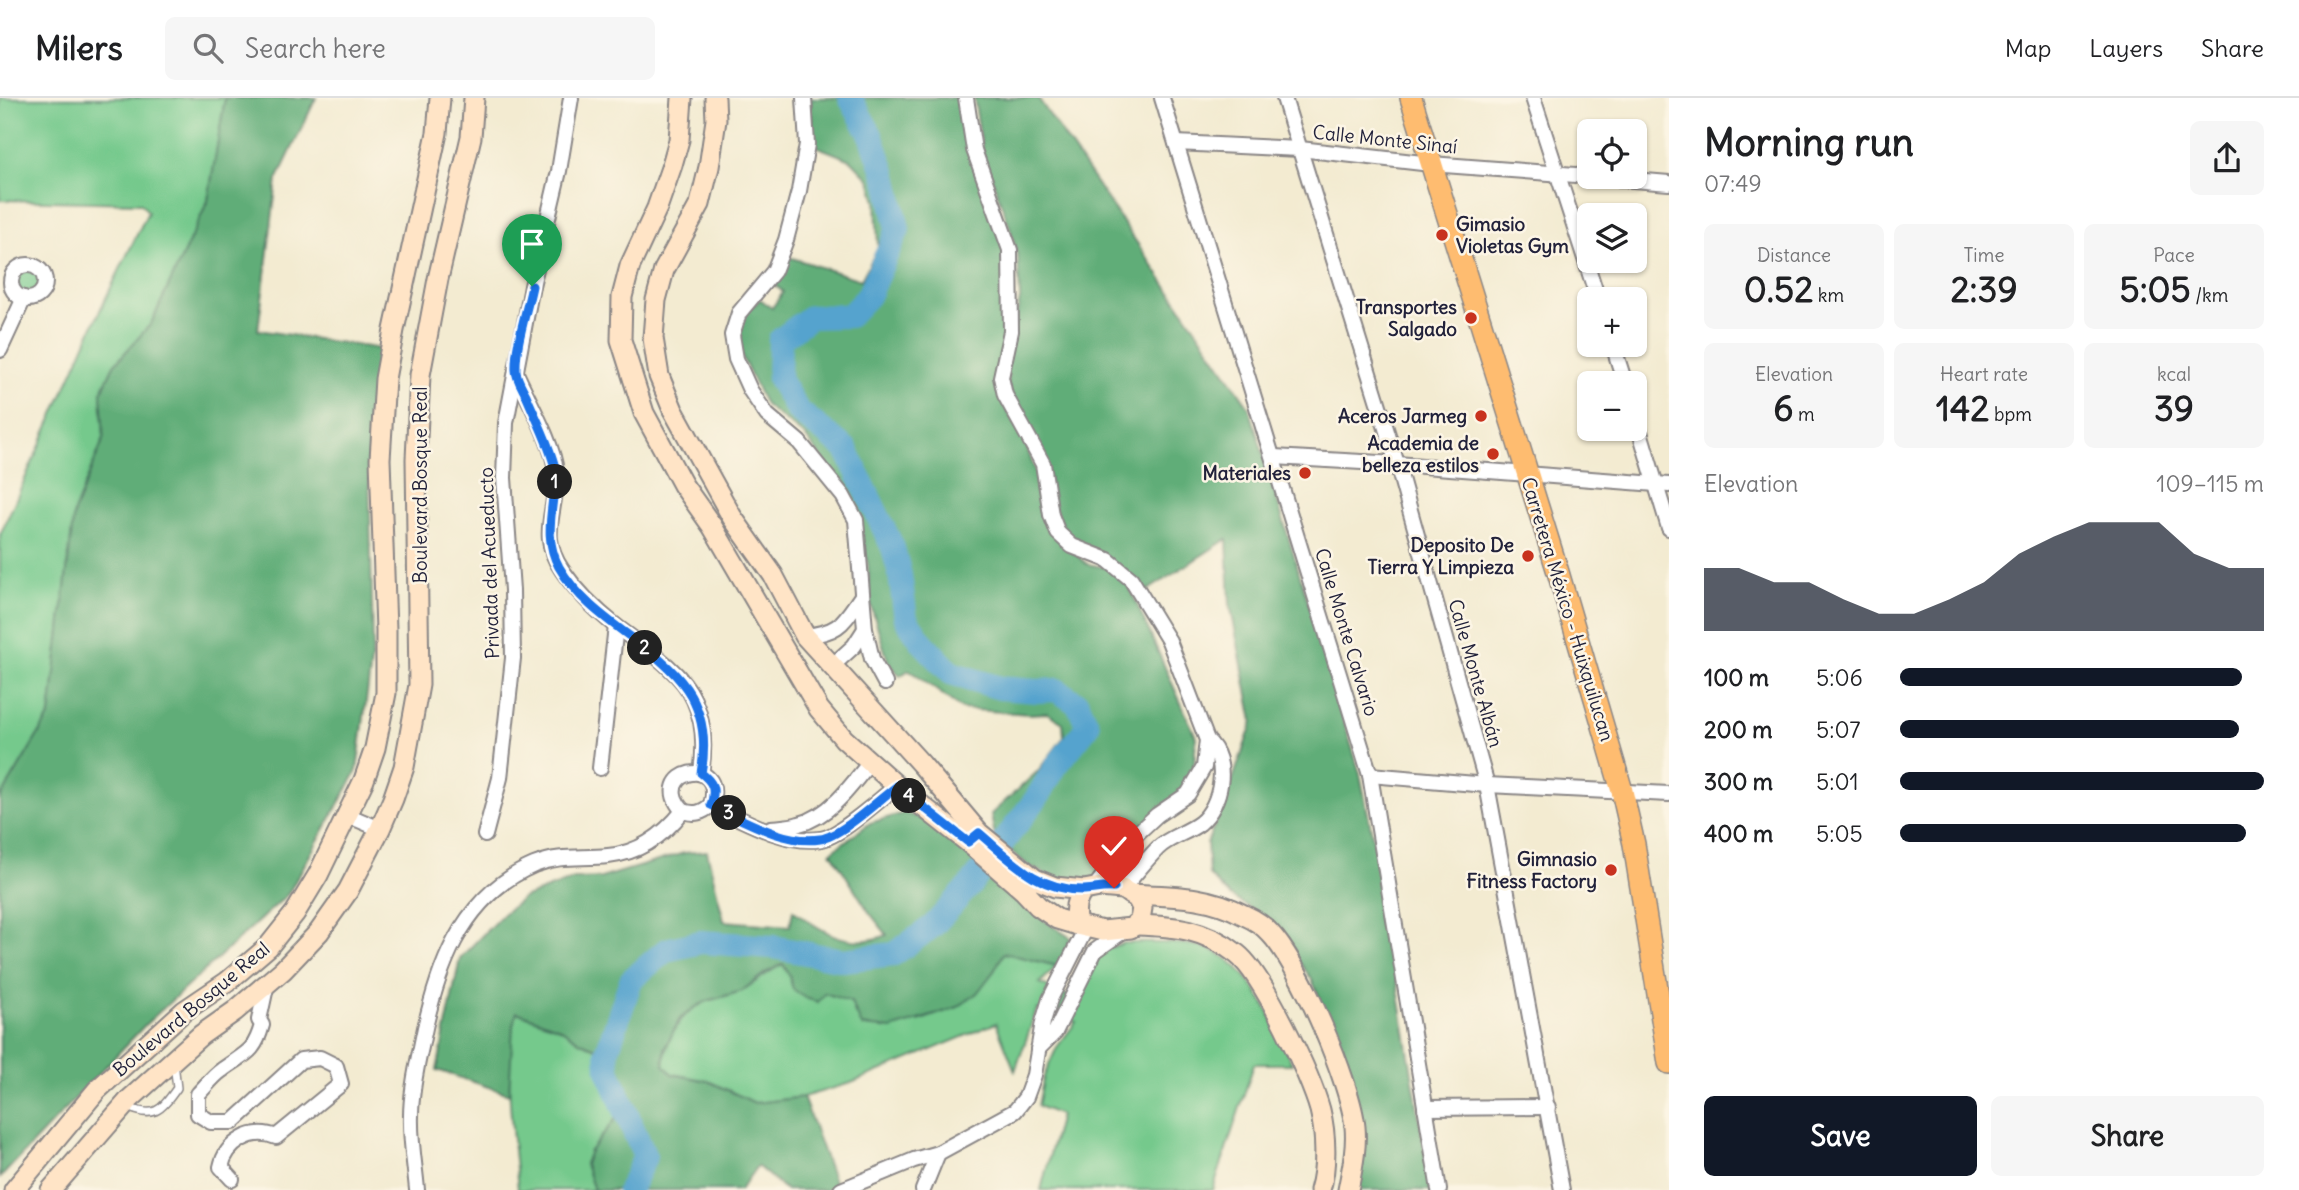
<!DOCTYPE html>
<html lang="en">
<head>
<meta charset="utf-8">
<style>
  body { margin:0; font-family:Delius,sans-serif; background:#f6f6f6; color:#202124; height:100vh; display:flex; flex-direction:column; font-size:26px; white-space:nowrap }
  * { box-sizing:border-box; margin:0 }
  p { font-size:23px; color:#757577 }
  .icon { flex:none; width:38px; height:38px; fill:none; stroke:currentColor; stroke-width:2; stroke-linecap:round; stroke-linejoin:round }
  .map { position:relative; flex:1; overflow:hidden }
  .sheet { display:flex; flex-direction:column; background:#fff; width:630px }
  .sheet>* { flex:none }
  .tools { position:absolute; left:1577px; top:21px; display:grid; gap:14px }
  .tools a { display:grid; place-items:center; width:70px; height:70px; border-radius:10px; background:#fff; box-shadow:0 2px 5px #0004; font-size:35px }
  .pin { position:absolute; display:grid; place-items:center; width:60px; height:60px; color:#fff; margin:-72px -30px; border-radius:50% 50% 50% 0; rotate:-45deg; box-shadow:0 0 7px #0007 }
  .pin .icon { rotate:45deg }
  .km { position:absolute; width:35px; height:35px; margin:-18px; border-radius:50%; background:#222; color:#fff; font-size:19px; line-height:35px; text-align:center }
  .round { display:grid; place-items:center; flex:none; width:74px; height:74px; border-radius:10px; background:#f6f6f6 }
  .headline { display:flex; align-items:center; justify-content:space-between; height:119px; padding:0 35px }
  h1 { font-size:38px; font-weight:800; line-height:52px }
  .stats { display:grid; grid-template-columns:repeat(3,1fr); gap:10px; height:119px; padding:7px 35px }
  .stats div { display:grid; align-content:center; border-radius:10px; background:#f6f6f6; text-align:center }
  .stats b { font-size:35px; font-weight:800 }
  .stats small { font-size:19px; font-weight:400 }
  .stats p { font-size:19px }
  .chart { height:196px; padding:14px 35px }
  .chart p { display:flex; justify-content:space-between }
  .chart svg { width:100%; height:126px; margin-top:7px; fill:#111827; opacity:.7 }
  .cta { display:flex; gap:14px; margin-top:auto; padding:14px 35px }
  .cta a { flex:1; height:80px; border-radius:10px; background:#111827; color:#fff; font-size:28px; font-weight:800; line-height:80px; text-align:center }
  .cta a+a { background:#f6f6f6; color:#202124 }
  ul { padding:0 35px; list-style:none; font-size:23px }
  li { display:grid; grid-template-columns:112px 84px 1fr; align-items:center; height:52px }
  li i { height:18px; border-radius:9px; background:#111827 }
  header { display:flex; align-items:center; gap:42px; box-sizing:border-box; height:98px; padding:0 35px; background:#fff; border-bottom:2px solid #e0e0e0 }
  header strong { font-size:33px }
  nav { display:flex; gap:38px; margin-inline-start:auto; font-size:24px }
  .search { width:490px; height:63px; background:#f6f6f6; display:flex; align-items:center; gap:18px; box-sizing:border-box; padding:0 24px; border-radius:10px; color:#757577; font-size:26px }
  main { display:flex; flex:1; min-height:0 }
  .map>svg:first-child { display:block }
  .green { fill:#75c98c; stroke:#4c7664; stroke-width:2 }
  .forest { fill:#60ad78; stroke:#41685a; stroke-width:2 }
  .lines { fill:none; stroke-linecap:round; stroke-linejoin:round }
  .river { stroke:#54a3ce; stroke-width:24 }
  .lane-casing { stroke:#8a8686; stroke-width:10 }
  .street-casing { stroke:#8a8686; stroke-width:18 }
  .secondary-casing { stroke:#8a8686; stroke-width:23 }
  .primary-casing { stroke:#8a8686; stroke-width:24 }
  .lane { stroke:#fff; stroke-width:7 }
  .street { stroke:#fff; stroke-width:14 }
  .secondary { stroke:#ffe4c6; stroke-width:19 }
  .primary { stroke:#febc70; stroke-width:21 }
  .route-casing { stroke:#fff; stroke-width:14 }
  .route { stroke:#1a73e8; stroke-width:9 }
  .poi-dot { fill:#c8321e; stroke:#fcf5e5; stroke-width:2.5 }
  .labels { text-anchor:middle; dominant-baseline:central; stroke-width:5; stroke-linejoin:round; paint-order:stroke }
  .street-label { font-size:19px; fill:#22223b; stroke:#fcf5e5 }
  .poi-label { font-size:19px; font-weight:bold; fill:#22223b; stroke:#fcf5e5; text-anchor:end }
</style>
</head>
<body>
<header>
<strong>Milers</strong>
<div class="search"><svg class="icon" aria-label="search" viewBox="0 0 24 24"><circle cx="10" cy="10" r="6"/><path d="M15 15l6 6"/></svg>Search here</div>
<nav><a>Map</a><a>Layers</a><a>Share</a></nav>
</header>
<main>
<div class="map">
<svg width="1669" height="1092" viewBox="0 0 1669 1092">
  <rect width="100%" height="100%" fill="#fcf5e5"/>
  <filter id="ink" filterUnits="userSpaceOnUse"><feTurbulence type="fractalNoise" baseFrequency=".0143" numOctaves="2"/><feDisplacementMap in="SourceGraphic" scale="14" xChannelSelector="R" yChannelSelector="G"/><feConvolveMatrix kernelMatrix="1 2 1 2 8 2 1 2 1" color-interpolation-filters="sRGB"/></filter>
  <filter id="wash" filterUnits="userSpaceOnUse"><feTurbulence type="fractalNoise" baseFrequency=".00686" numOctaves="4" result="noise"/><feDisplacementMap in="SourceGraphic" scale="28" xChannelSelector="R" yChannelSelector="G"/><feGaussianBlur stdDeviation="1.57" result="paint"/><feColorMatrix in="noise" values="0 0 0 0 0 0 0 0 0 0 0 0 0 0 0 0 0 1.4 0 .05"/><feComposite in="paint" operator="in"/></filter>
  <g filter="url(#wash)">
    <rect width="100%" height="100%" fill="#f3ebd1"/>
    <g class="green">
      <polygon points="0,0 225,0 208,103 151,226 114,267 101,295 104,340 74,414 50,617 0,701 0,437 102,208 148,114 141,105 0,102"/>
      <circle cx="29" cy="184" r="14"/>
      <path d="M 1124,845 C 1148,845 1175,843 1199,848 C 1250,859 1274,924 1292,966 L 1254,966 L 1213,1092 L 1041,1092 L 1060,1017 L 1038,1008 L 1044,978 L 1057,949 L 1076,924 L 1037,911 L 1015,973 L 996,925 L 851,985 L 803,999 L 755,1005 L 708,983 L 672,976 L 664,967 C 666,938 682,911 711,902 C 721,899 733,897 742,892 C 757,884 767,874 783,866 L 789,877 L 793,891 L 825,895 L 851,904 L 855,916 L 919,923 L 958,909 L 994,873 L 1004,854 L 1057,868 L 1040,885 L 1079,903 L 1092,871 L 1102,853 Z"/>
      <path d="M 516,914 L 560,930 L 581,944 L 607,954 L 608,972 L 622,1014 L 590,1053 L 585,1066 L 594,1092 L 518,1092 C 513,1037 502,967 516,914 Z"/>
    </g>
    <g class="forest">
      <polygon points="225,0 316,0 277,82 258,232 382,251 369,365 373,549 357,673 288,796 146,926 0,1080 0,701 50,617 74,414 104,340 101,295 114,267 151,226 208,103"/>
      <polygon points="810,0 960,0 1006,152 1008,200 1001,303 1022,337 1039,382 1056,439 1087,466 1109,470 1127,484 1196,639 1194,668 1183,693 1095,780 1057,782 1029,768 995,740 991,716 1037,674 1064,639 1063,625 1047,615 1029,616 962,611 909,572 900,578 888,563 870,505 868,467 853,402 805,338 765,307 737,249 741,220 760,201 772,210 783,194 774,186 789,159 861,182 878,150 876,103 870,82 851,62 813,47"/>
      <polygon points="974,0 1038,0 1249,309 1360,676 1376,756 1431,1092 1358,1092 1362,1042 1349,969 1312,882 1270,822 1230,798 1209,777 1207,745 1228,695 1253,623 1230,506 1227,441 1142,496 1067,437 1054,408 1046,367 1030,327 1009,293 1006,267 1020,201 1018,160 1010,130 983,56"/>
      <path d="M 904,715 C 954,727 1001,786 1040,819 C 1050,827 1061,833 1071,840 L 1057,868 L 1004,855 L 994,873 L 977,895 L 958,909 L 892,931 L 862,928 L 851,904 L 825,895 L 818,904 L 805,900 L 793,891 L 789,877 L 783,866 L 765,875 L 742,893 L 707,903 L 694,910 L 680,921 L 672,936 L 665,950 L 664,967 L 672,976 L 708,983 L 755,1005 L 803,999 L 835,1086 L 826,1092 L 786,1092 L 757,1068 L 740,1092 L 594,1092 L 585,1066 L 590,1053 L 621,1014 L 608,972 L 607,954 L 581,944 L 560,930 L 517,914 L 513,927 L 509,996 L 437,972 L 460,860 L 503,816 L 523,800 L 574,781 L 601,780 L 684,755 L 707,753 L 724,823 L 790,828 L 793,812 C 822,834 850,852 887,837 L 869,814 L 831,754 L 870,725 Z"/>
    </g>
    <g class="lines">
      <polyline class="river" points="629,1092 645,1059 608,972 607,954 631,882 666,852 701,844 773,849 843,862 894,856 933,828 972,785 1036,701 1056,668 1088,628 1078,606 1057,592 1037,593 1000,590 951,575 922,544 906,521 900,477 893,450 846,351 798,313 779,281 780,242 810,219 849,218 868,198 898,131 887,82 871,37 850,0"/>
    </g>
  </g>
  <g filter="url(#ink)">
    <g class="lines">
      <g class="lane-casing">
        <path id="lane" d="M 125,1008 C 154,1021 160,1014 177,990 L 174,965"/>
      </g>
      <g class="street-casing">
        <g id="street">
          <polyline points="804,0 807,46 799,93 786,142 774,173 739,215 732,237 736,261 750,292 767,317 799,344 843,398 856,422 865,531 872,561 885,585"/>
          <polyline points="966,0 974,52 1010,152 1011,233 1001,279 1005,297 1043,366 1051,417 1058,435 1072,448 1108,462 1131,481 1169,543 1207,642 1204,669 1188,696 1157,717 1131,741 1095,789"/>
          <polyline points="1162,0 1370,677 1439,1092"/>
          <polyline points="1284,0 1397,366 1487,687 1562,1092"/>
          <polyline points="1533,0 1598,201"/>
          <polyline points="1176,45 1300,51 1431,66 1589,78"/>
          <polyline points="1598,79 1669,85"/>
          <circle cx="28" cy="184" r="17"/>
          <polyline points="1613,247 1625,285"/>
          <polyline points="0,252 24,200"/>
          <path d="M 516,275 C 528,302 554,347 556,374 C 558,411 537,437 562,472 C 577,494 597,513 617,529 C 642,548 682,573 694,602 C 705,626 705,650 701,675"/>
          <polyline points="1634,314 1669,430"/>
          <polyline points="1274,359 1397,366 1669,387"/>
          <path d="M 805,538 C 840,534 842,526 861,499"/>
          <polyline points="832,568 854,548 865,531"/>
          <polyline points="600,670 616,528"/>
          <polyline points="1370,677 1487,687 1669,696"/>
          <path d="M 711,707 C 742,721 785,747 821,741 C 839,739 880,701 897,688"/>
          <path d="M 683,713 C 647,673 727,655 711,707"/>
          <path d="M 683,713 C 695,717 702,715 711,707"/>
          <polyline points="347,717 380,731"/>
          <path d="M 771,730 C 780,729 790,729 799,726 C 829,719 852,687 870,664"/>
          <polyline points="485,737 500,680 513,560 512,492 504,380 506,325 532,188 559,73 571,0"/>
          <path d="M 1122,791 C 1134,778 1145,763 1158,750 C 1169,739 1187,735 1200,725 C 1222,707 1230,662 1207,642"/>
          <polyline points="1038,951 1055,934 1095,853 1122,834"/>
          <polyline points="1425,1010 1548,1009"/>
          <path d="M 232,1081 L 221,1069 C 226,1045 252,1029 276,1039 L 341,986 L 336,968 L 320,960 L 301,962 L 233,1024 L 211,1024 L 198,1016 L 198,996 C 206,988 213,978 222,972 C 245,955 254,956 262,927 L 259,922 L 267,885"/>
          <path d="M 417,1092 C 415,1068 410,1042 411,1018 C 411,995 416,971 421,949 C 435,876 459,799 534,767 C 561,756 581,761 608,758 C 639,755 664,737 683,713"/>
          <polyline points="841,1092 914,1062 938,1055 1015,1013 1026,999 1034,977 1043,924 1050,901 1086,830"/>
          <polyline points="923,1092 938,1055"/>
        </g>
      </g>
      <g class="secondary-casing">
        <g id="secondary">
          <polyline points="682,0 679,42 672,67 657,110 630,168 622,199 621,242 644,315 683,387 712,428 819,611 844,641 897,688 969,745 1023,792 1038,808 1057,821 1077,827"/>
          <path d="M 715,0 L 716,22 L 709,69 L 700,106 L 664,172 L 656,202 L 653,240 L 659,278 L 673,312 L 732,419 L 773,477 L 805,538 L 922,667 L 979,735 L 1035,781 L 1055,789 L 1084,792 L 1100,789 L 1122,791 L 1137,800 L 1142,810 L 1140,822 L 1131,830 L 1103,833 L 1077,827 C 1074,814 1075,801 1084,792"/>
          <path d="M 1130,796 C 1170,798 1209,797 1244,817 C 1253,821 1264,828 1270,835 C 1300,866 1351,986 1355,1029 C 1357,1050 1352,1071 1348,1092"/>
          <path d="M 1136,827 C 1175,828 1205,831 1237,856 C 1263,876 1311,979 1320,1012 C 1326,1036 1327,1069 1320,1092"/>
          <polyline points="14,1092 97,992 184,913 227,884 268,849 295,815 318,777 364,682 375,650 386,595 386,532 380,361 385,281 394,232 437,35 440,0"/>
          <polyline points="51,1092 130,1001 201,937 235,913 283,872 319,834 348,793 380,731 393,701 404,669 419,587 416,361 420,277 438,181 471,39 474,0"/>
        </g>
      </g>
      <g class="primary-casing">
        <polyline id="primary" points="1411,0 1558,474 1622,693 1634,746 1669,965"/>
      </g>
      <use href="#lane" class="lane"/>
      <use href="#street" class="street"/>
      <use href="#secondary" class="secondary"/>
      <use href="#primary" class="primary"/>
    </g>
  </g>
  <g class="lines" filter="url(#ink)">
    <g class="route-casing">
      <path id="route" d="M 532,188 C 527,213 515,247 516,272 C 516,280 522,289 526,297 C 536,321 549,345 555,370 C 556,377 555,385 554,391 C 551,420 545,443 559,469 C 605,549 723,558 701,675 C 713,684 716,691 711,707 C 742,721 785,747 820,741 C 840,739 880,701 897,688 L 968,744 L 979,735 C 1011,762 1037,792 1082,792 C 1092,792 1102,789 1114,790"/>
    </g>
    <use href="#route" class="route"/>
  </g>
  <g class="poi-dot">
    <circle cx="1442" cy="137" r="7"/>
    <circle cx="1471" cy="220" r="7"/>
    <circle cx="1481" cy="318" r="7"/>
    <circle cx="1493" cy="356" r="7"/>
    <circle cx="1305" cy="375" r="7"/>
    <circle cx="1528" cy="458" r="7"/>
    <circle cx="1611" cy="772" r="7"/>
  </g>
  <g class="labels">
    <g class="street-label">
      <text transform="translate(1385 41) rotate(6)">Calle Monte Sinaí</text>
      <text transform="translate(420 387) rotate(-90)">Boulevard Bosque Real</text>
      <text transform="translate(489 465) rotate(-92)">Privada del Acueducto</text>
      <text transform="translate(1568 511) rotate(73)">Carretera México - Huixquilucan</text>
      <text transform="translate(1347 534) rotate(73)">Calle Monte Calvario</text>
      <text transform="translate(1476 575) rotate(74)">Calle Monte Albán</text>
      <text transform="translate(191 911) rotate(-40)">Boulevard Bosque Real</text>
    </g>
    <g class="poi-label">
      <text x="1456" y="126" text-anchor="start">Gimasio<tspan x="1456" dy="22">Violetas Gym</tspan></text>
      <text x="1457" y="209">Transportes<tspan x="1457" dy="22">Salgado</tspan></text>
      <text x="1467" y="318">Aceros Jarmeg</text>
      <text x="1479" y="345">Academia de<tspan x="1479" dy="22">belleza estilos</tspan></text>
      <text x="1291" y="375">Materiales</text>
      <text x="1514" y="447">Deposito De<tspan x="1514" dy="22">Tierra Y Limpieza</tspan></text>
      <text x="1597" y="761">Gimnasio<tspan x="1597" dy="22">Fitness Factory</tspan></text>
    </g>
  </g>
</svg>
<div class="tools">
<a><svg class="icon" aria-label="locate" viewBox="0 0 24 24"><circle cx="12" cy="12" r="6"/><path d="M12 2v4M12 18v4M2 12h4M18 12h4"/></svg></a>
<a><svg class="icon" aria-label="layers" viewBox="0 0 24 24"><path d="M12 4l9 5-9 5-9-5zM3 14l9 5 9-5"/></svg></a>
<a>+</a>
<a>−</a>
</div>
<div class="pin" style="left:532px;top:188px;background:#1e9e55"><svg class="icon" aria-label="arrive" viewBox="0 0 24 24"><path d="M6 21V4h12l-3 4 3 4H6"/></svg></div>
<div class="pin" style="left:1114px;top:790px;background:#d93025"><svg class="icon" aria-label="check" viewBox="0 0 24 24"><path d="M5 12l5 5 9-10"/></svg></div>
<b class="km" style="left:555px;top:384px">1</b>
<b class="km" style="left:645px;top:550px">2</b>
<b class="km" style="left:729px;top:715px">3</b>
<b class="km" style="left:909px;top:698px">4</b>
</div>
<section class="sheet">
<div class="headline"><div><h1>Morning run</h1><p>07:49</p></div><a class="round"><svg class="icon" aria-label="share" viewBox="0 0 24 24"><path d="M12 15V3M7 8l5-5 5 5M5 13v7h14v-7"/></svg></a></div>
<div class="stats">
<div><p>Distance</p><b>0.52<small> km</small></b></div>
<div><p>Time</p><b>2:39</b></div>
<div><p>Pace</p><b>5:05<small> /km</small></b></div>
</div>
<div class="stats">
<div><p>Elevation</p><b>6<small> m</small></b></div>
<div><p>Heart rate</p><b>142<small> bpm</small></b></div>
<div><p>kcal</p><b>39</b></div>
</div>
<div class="chart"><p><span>Elevation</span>109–115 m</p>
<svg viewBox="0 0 160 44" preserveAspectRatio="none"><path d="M0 44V22L10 22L20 27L30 27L40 33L50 38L60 38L70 33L80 27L90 17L100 11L110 6L120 6L130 6L140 17L150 22L160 22V44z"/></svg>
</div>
<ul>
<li><b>100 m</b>5:06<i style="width:94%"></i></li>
<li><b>200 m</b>5:07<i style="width:93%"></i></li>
<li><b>300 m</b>5:01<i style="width:100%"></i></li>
<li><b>400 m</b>5:05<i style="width:95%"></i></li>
</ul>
<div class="cta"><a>Save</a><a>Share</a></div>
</section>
</main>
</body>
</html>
